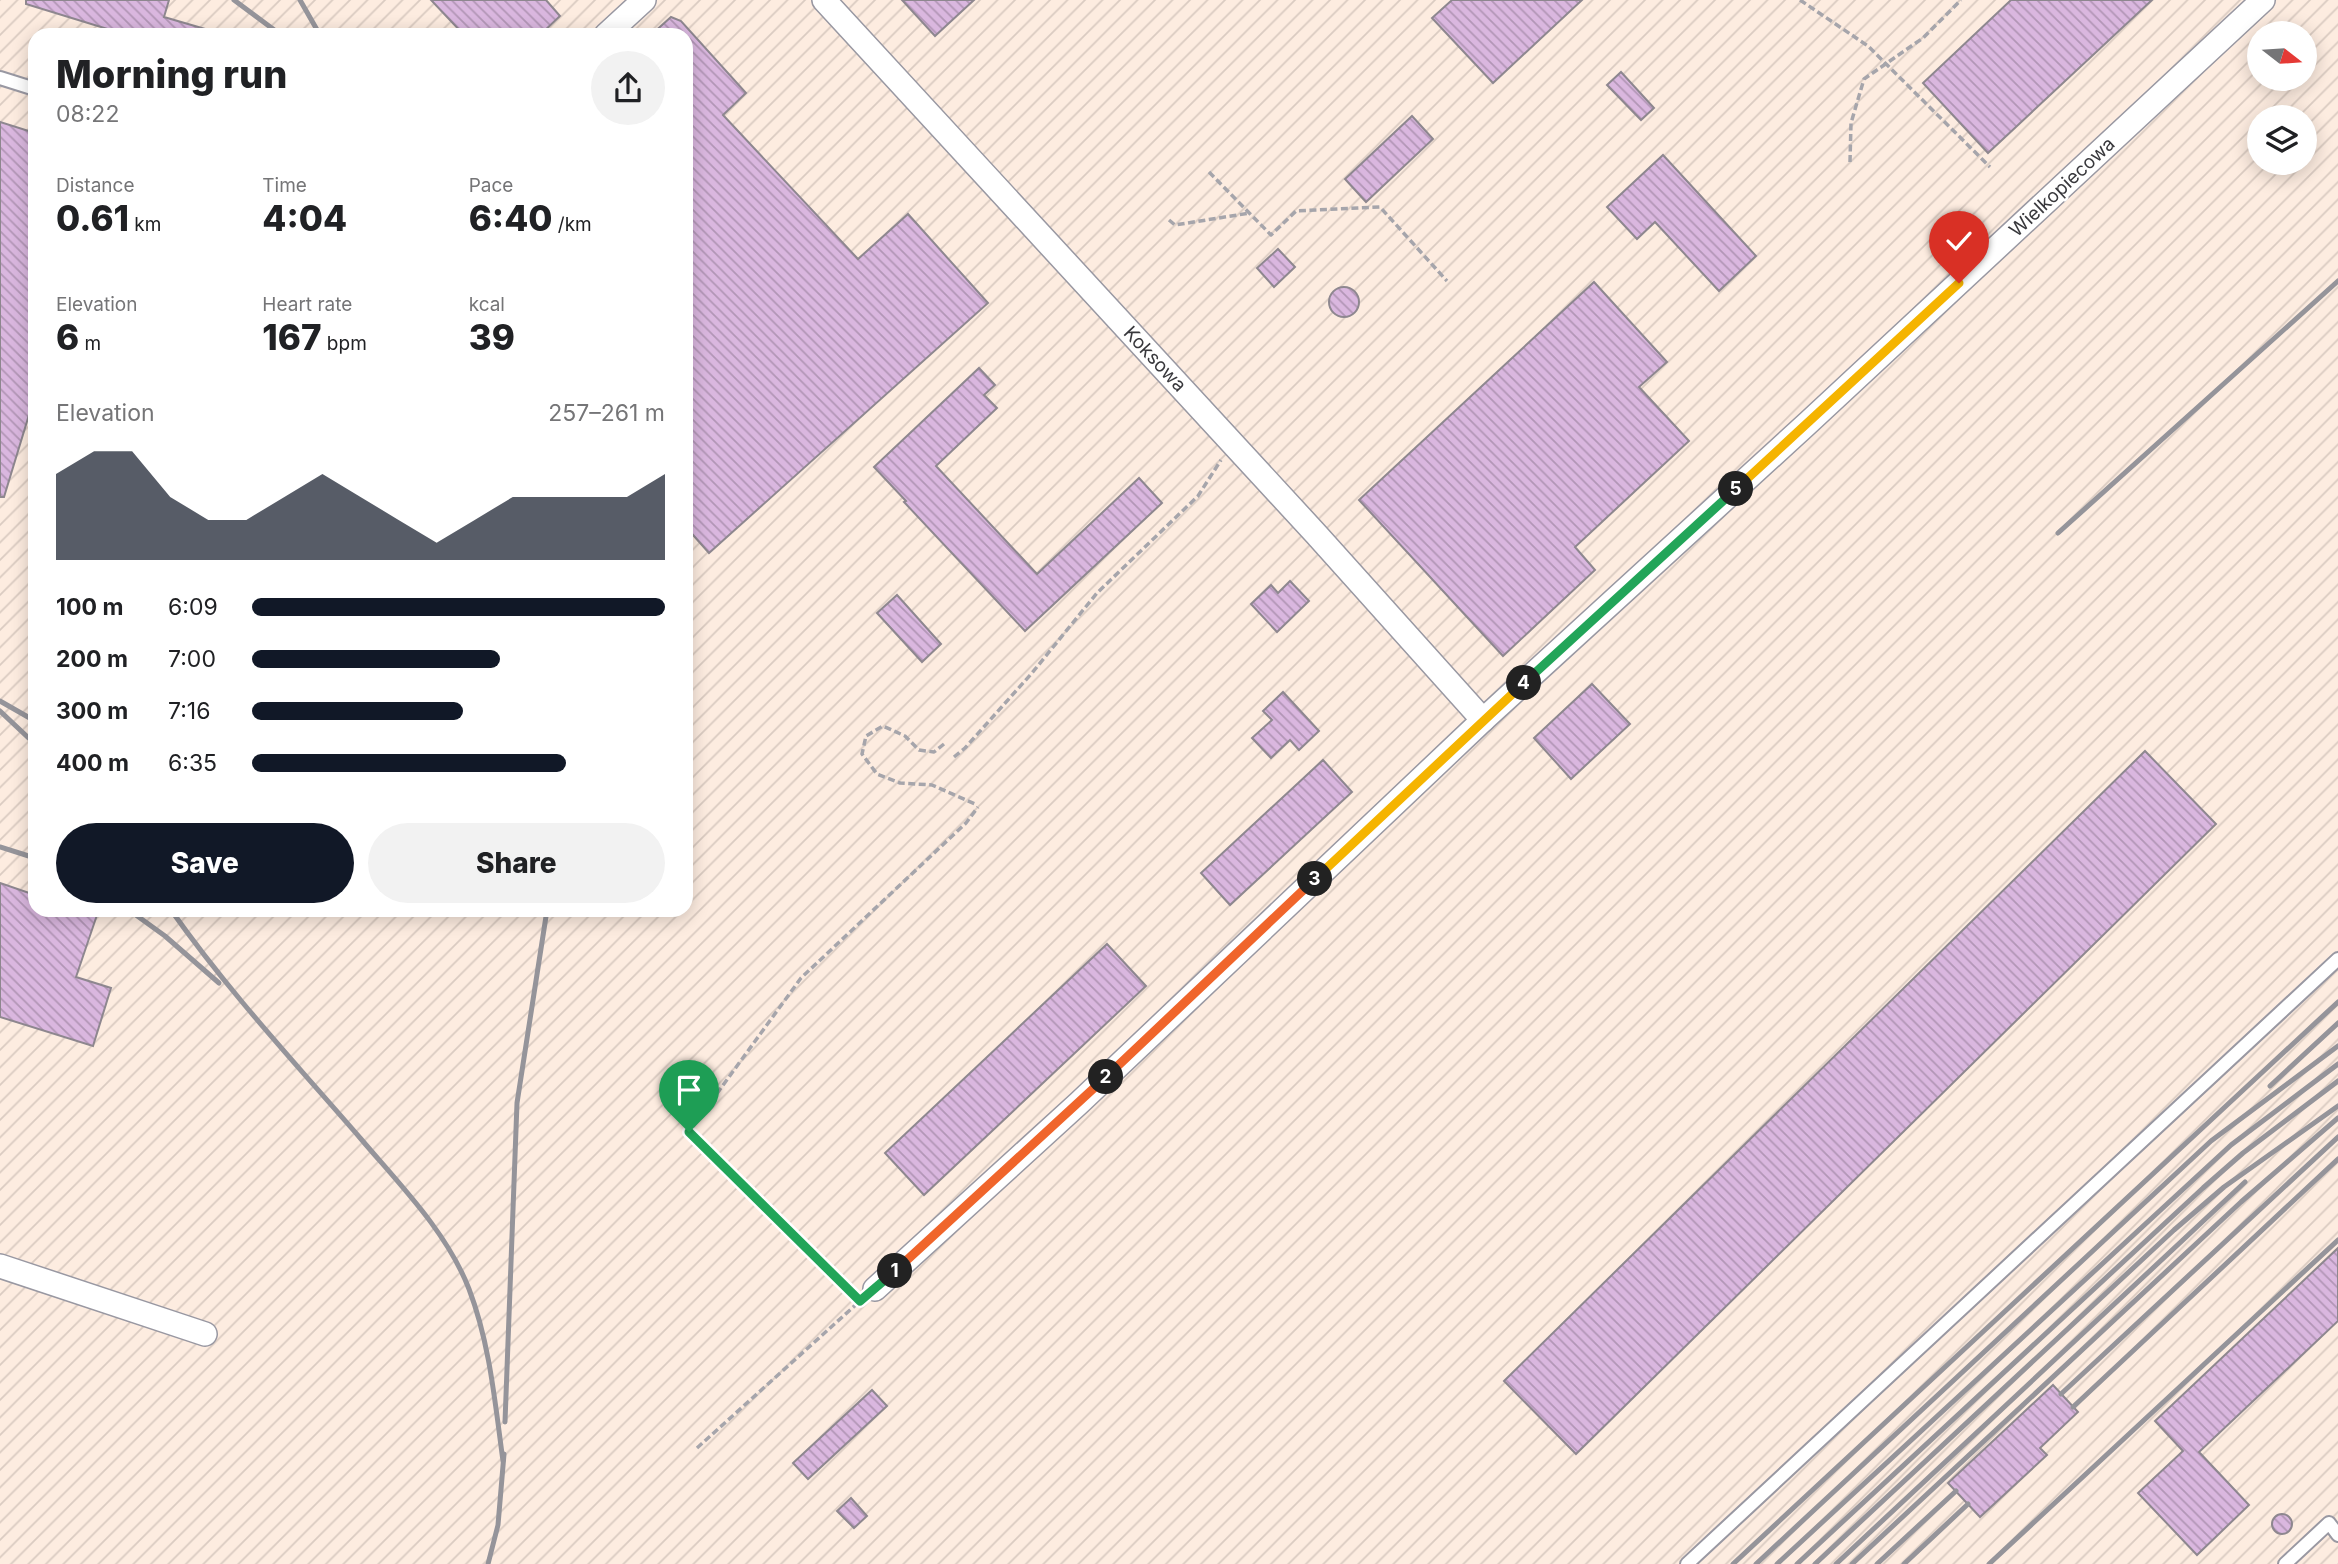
<!DOCTYPE html>
<html lang="en">
<head>
<meta charset="utf-8">
<style>
  body { margin:0; font-family:Inter,sans-serif; background:#f2f2f2; color:#202124; height:100vh; display:flex; flex-direction:column; font-size:26px; white-space:nowrap }
  * { box-sizing:border-box; margin:0 }
  p { font-size:23px; color:#757577 }
  .icon { flex:none; width:38px; height:38px; fill:none; stroke:currentColor; stroke-width:2; stroke-linecap:round; stroke-linejoin:round }
  .map { position:relative; flex:1; overflow:hidden }
  .panel { position:absolute; left:28px; top:28px; width:665px; height:889px; display:flex; flex-direction:column; background:#fff; border-radius:21px; box-shadow:0 4px 18px #0003 }
  .panel>* { flex:none }
  .needle { width:46px; rotate:107deg }
  .fabs { position:absolute; left:2247px; top:21px; display:grid; gap:14px }
  .fabs a { display:grid; place-items:center; width:70px; height:70px; border-radius:50%; background:#fff; box-shadow:0 4px 18px #0003; font-size:35px }
  .pin { position:absolute; display:grid; place-items:center; width:60px; height:60px; color:#fff; margin:-72px -30px; border-radius:50% 50% 50% 0; rotate:-45deg; box-shadow:0 0 7px #0007 }
  .pin .icon { rotate:45deg }
  .km { position:absolute; width:35px; height:35px; margin:-18px; border-radius:50%; background:#222; color:#fff; font-size:19px; line-height:35px; text-align:center }
  .round { display:grid; place-items:center; flex:none; width:74px; height:74px; border-radius:37px; background:#f2f2f2 }
  .overview { display:flex; align-items:center; justify-content:space-between; height:119px; padding:0 28px }
  h1 { font-size:38px; font-weight:800; line-height:52px }
  .metrics { display:grid; grid-template-columns:repeat(3,1fr); gap:10px; height:119px; padding:7px 28px }
  .metrics div { display:grid; align-content:center }
  .metrics b { font-size:35px; font-weight:800 }
  .metrics small { font-size:19px; font-weight:400 }
  .metrics p { font-size:19px }
  .chart { height:196px; padding:14px 28px }
  .chart p { display:flex; justify-content:space-between }
  .chart svg { width:100%; height:126px; margin-top:7px; fill:#111827; opacity:.7 }
  .action { display:flex; gap:14px; margin-top:auto; padding:14px 28px }
  .action a { flex:1; height:80px; border-radius:42px; background:#111827; color:#fff; font-size:28px; font-weight:800; line-height:80px; text-align:center }
  .action a+a { background:#f2f2f2; color:#202124 }
  ul { padding:0 28px; list-style:none; font-size:23px }
  li { display:grid; grid-template-columns:112px 84px 1fr; align-items:center; height:52px }
  li i { height:18px; border-radius:9px; background:#111827 }
  .map>svg:first-child { display:block }
  .industrial { fill:url(#industrial-furrows); fill-rule:evenodd }
  .building { fill:url(#building-back-hatch); stroke:#8e878f; stroke-width:2 }
  .lines { fill:none; stroke-linecap:round; stroke-linejoin:round }
  .lane-casing { stroke:#9998a2; stroke-width:16 }
  .street-casing { stroke:#9998a2; stroke-width:26 }
  .path { stroke:#a6a5ab; stroke-width:3.5; stroke-dasharray:7 3.5; stroke-linecap:butt }
  .lane { stroke:#fff; stroke-width:12 }
  .street { stroke:#fff; stroke-width:23 }
  .rail { stroke:#95949a; stroke-width:5 }
  .split-1-casing { stroke:#fff; stroke-width:14 }
  .split-2-casing { stroke:#fff; stroke-width:14 }
  .split-3-casing { stroke:#fff; stroke-width:14 }
  .split-4-casing { stroke:#fff; stroke-width:14 }
  .split-5-casing { stroke:#fff; stroke-width:14 }
  .split-6-casing { stroke:#fff; stroke-width:14 }
  .split-1 { stroke:#22a559; stroke-width:9 }
  .split-2 { stroke:#f0652b; stroke-width:9 }
  .split-3 { stroke:#f0652b; stroke-width:9 }
  .split-4 { stroke:#f5b400; stroke-width:9 }
  .split-5 { stroke:#22a559; stroke-width:9 }
  .split-6 { stroke:#f5b400; stroke-width:9 }
  .labels { text-anchor:middle; dominant-baseline:central; stroke-width:5; stroke-linejoin:round; paint-order:stroke }
  .street-label { font-size:19px; fill:#38383c; stroke:#fff }
</style>
</head>
<body>
<div class="map">
<svg width="2338" height="1564" viewBox="0 0 2338 1564">
  <defs>
    <pattern id="industrial-furrows" width="10" height="10" patternUnits="userSpaceOnUse" patternTransform="scale(1.75)"><rect width="10" height="10" fill="#fdece0"/><path d="M-1 1l2-2M0 10L10 0M9 11l2-2" fill="none" stroke="#dacbc1"/></pattern>
    <pattern id="building-back-hatch" width="6" height="6" patternUnits="userSpaceOnUse" patternTransform="scale(1.75)"><rect width="6" height="6" fill="#dab7df"/><path d="M-1 5l2 2M0 0l6 6M5-1l2 2" fill="none" stroke="#b296b6"/></pattern>
  </defs>
  <rect width="100%" height="100%" fill="#f9f8ff"/>
  <path class="industrial" d="M 0,0 L 2338,0 L 2338,1564 L 0,1564 ZM 2259,33 L 2305,33 L 2305,79 L 2259,79 ZM 35,35 L 686,35 L 686,910 L 35,910 ZM 2259,117 L 2305,117 L 2305,163 L 2259,163 Z"/>
  <g class="building">
    <polygon points="26,0 169,0 164,17 212,31 211,35 127,35 26,4"/>
    <polygon points="431,0 546,0 560,16 540,35 464,35"/>
    <polygon points="902,0 974,0 935,36"/>
    <polygon points="1452,0 1582,0 1493,83 1432,18"/>
    <polygon points="2011,0 2152,0 1988,153 1923,83"/>
    <polygon points="671,17 681,21 746,93 723,115 858,259 908,214 988,303 709,553 686,527 686,35 651,35"/>
    <polygon points="1621,72 1654,108 1641,120 1607,85"/>
    <polygon points="1412,116 1433,139 1366,202 1345,179"/>
    <polygon points="0,122 35,133 35,395 4,497 0,497"/>
    <polygon points="1663,155 1756,256 1719,291 1655,222 1637,239 1607,207"/>
    <polygon points="1278,249 1295,267 1274,287 1257,268"/>
    <polygon points="1594,282 1667,362 1639,387 1689,441 1575,547 1595,570 1503,656 1359,500"/>
    <circle cx="1344" cy="302" r="15"/>
    <polygon points="979,368 995,385 984,395 997,408 936,466 1037,574 1139,478 1162,503 1025,631 904,502 906,501 874,467"/>
    <polygon points="1290,581 1309,601 1277,632 1251,604 1271,585 1278,593"/>
    <polygon points="897,595 941,644 922,662 877,613"/>
    <polygon points="1592,684 1630,724 1571,779 1534,738"/>
    <polygon points="1283,692 1319,731 1299,750 1290,740 1271,758 1252,738 1272,720 1263,711"/>
    <polygon points="2145,751 2216,824 1576,1454 1504,1381"/>
    <polygon points="1323,760 1352,792 1230,905 1201,873"/>
    <polygon points="0,883 35,895 35,910 82,910 97,915 76,977 111,988 93,1046 0,1017"/>
    <polygon points="1107,944 1146,986 924,1195 885,1153"/>
    <polygon points="2338,1248 2338,1321 2199,1452 2249,1505 2197,1555 2138,1493 2183,1451 2155,1421"/>
    <polygon points="2053,1385 2078,1412 2040,1448 2047,1455 1980,1517 1948,1483"/>
    <polygon points="872,1390 887,1406 808,1479 793,1463"/>
    <polygon points="851,1498 867,1516 854,1528 837,1511"/>
    <circle cx="2282" cy="1524" r="10"/>
  </g>
  <g class="lines">
    <g class="lane-casing">
      <g id="lane">
        <polyline points="0,78 35,89"/>
        <polyline points="1687,1564 2338,959"/>
        <polyline points="2285,1564 2329,1523 2338,1535"/>
      </g>
    </g>
    <g class="street-casing">
      <g id="street">
        <polyline points="824,0 1316,534 1483,720"/>
        <polyline points="606,35 644,0"/>
        <polyline points="0,1266 205,1334"/>
        <polyline points="875,1289 1079,1103 1483,720 1809,422 2263,0"/>
      </g>
    </g>
    <g class="path">
      <polyline points="1800,0 1868,46 1990,167"/>
      <polyline points="1850,162 1851,123 1864,79 1923,38 1961,0"/>
      <polyline points="1209,172 1271,235 1296,211 1380,207 1447,281"/>
      <polyline points="1169,220 1175,225 1250,213"/>
      <polyline points="944,744 934,752 919,750 905,736 883,726 866,736 862,754 877,774 900,783 932,785 975,804"/>
      <polyline points="954,757 965,748 1032,673 1097,593 1198,496 1221,460"/>
      <polyline points="857,1298 689,1132 801,978 966,823 978,807"/>
      <polyline points="697,1448 860,1301"/>
    </g>
    <use href="#lane" class="lane"/>
    <use href="#street" class="street"/>
    <g class="rail">
      <polyline points="234,0 281,35"/>
      <polyline points="300,0 320,35"/>
      <polyline points="2058,533 2338,281"/>
      <polyline points="0,701 35,721"/>
      <polyline points="0,711 35,744"/>
      <polyline points="0,847 35,858"/>
      <polyline points="129,910 165,936 219,983"/>
      <path d="M 171,910 C 228,991 296,1064 361,1139 C 400,1185 447,1232 469,1289 C 490,1344 495,1403 503,1461"/>
      <polyline points="2270,1086 2338,1023"/>
      <polyline points="2061,1394 2338,1137"/>
      <polyline points="2073,1407 2338,1159"/>
      <polyline points="505,1422 517,1103 547,910"/>
      <polyline points="488,1564 498,1525 504,1454"/>
      <polyline points="1733,1564 2338,1002"/>
      <polyline points="1756,1564 2211,1141 2338,1046"/>
      <polyline points="1777,1564 2231,1145 2338,1064"/>
      <polyline points="1797,1564 2203,1188 2243,1153 2338,1081"/>
      <polyline points="1815,1564 2174,1230 2224,1187 2338,1106"/>
      <polyline points="1836,1564 2245,1182"/>
      <polyline points="1852,1564 2241,1202 2338,1118"/>
      <polyline points="1877,1564 1956,1491"/>
      <polyline points="1904,1564 1968,1504"/>
      <polyline points="1989,1564 2338,1240"/>
    </g>
  </g>
  <g class="lines">
    <g class="split-1-casing">
      <polyline id="split-1" points="689,1132 860,1301 895,1271"/>
    </g>
    <g class="split-2-casing">
      <polyline id="split-2" points="895,1271 1106,1077"/>
    </g>
    <g class="split-3-casing">
      <polyline id="split-3" points="1106,1077 1315,879"/>
    </g>
    <g class="split-4-casing">
      <polyline id="split-4" points="1315,879 1524,683"/>
    </g>
    <g class="split-5-casing">
      <polyline id="split-5" points="1524,683 1736,489"/>
    </g>
    <g class="split-6-casing">
      <polyline id="split-6" points="1736,489 1959,283"/>
    </g>
    <use href="#split-1" class="split-1"/>
    <use href="#split-2" class="split-2"/>
    <use href="#split-3" class="split-3"/>
    <use href="#split-4" class="split-4"/>
    <use href="#split-5" class="split-5"/>
    <use href="#split-6" class="split-6"/>
  </g>
  <g class="labels">
    <g class="street-label">
      <text transform="translate(2062 187) rotate(-43)">Wielkopiecowa</text>
      <text transform="translate(1155 359) rotate(47)">Koksowa</text>
    </g>
  </g>
</svg>
<div class="fabs">
<a><svg class="needle" viewBox="-14 -14 28 28"><path d="M0-13l5 13h-10z" fill="#e53935"/><path d="M0 13l5-13h-10z" fill="#757577"/></svg></a>
<a><svg class="icon" aria-label="layers" viewBox="0 0 24 24"><path d="M12 4l9 5-9 5-9-5zM3 14l9 5 9-5"/></svg></a>
</div>
<div class="pin" style="left:689px;top:1132px;background:#1e9e55"><svg class="icon" aria-label="arrive" viewBox="0 0 24 24"><path d="M6 21V4h12l-3 4 3 4H6"/></svg></div>
<div class="pin" style="left:1959px;top:283px;background:#d93025"><svg class="icon" aria-label="check" viewBox="0 0 24 24"><path d="M5 12l5 5 9-10"/></svg></div>
<b class="km" style="left:895px;top:1271px">1</b>
<b class="km" style="left:1106px;top:1077px">2</b>
<b class="km" style="left:1315px;top:879px">3</b>
<b class="km" style="left:1524px;top:683px">4</b>
<b class="km" style="left:1736px;top:489px">5</b>
<section class="panel">
<div class="overview"><div><h1>Morning run</h1><p>08:22</p></div><a class="round"><svg class="icon" aria-label="share" viewBox="0 0 24 24"><path d="M12 15V3M7 8l5-5 5 5M5 13v7h14v-7"/></svg></a></div>
<div class="metrics">
<div><p>Distance</p><b>0.61<small> km</small></b></div>
<div><p>Time</p><b>4:04</b></div>
<div><p>Pace</p><b>6:40<small> /km</small></b></div>
</div>
<div class="metrics">
<div><p>Elevation</p><b>6<small> m</small></b></div>
<div><p>Heart rate</p><b>167<small> bpm</small></b></div>
<div><p>kcal</p><b>39</b></div>
</div>
<div class="chart"><p><span>Elevation</span>257–261 m</p>
<svg viewBox="0 0 160 44" preserveAspectRatio="none"><path d="M0 44V14L10 6L20 6L30 22L40 30L50 30L60 22L70 14L80 22L90 30L100 38L110 30L120 22L130 22L140 22L150 22L160 14V44z"/></svg>
</div>
<ul>
<li><b>100 m</b>6:09<i style="width:100%"></i></li>
<li><b>200 m</b>7:00<i style="width:60%"></i></li>
<li><b>300 m</b>7:16<i style="width:51%"></i></li>
<li><b>400 m</b>6:35<i style="width:76%"></i></li>
</ul>
<div class="action"><a>Save</a><a>Share</a></div>
</section>
</div>
</body>
</html>
